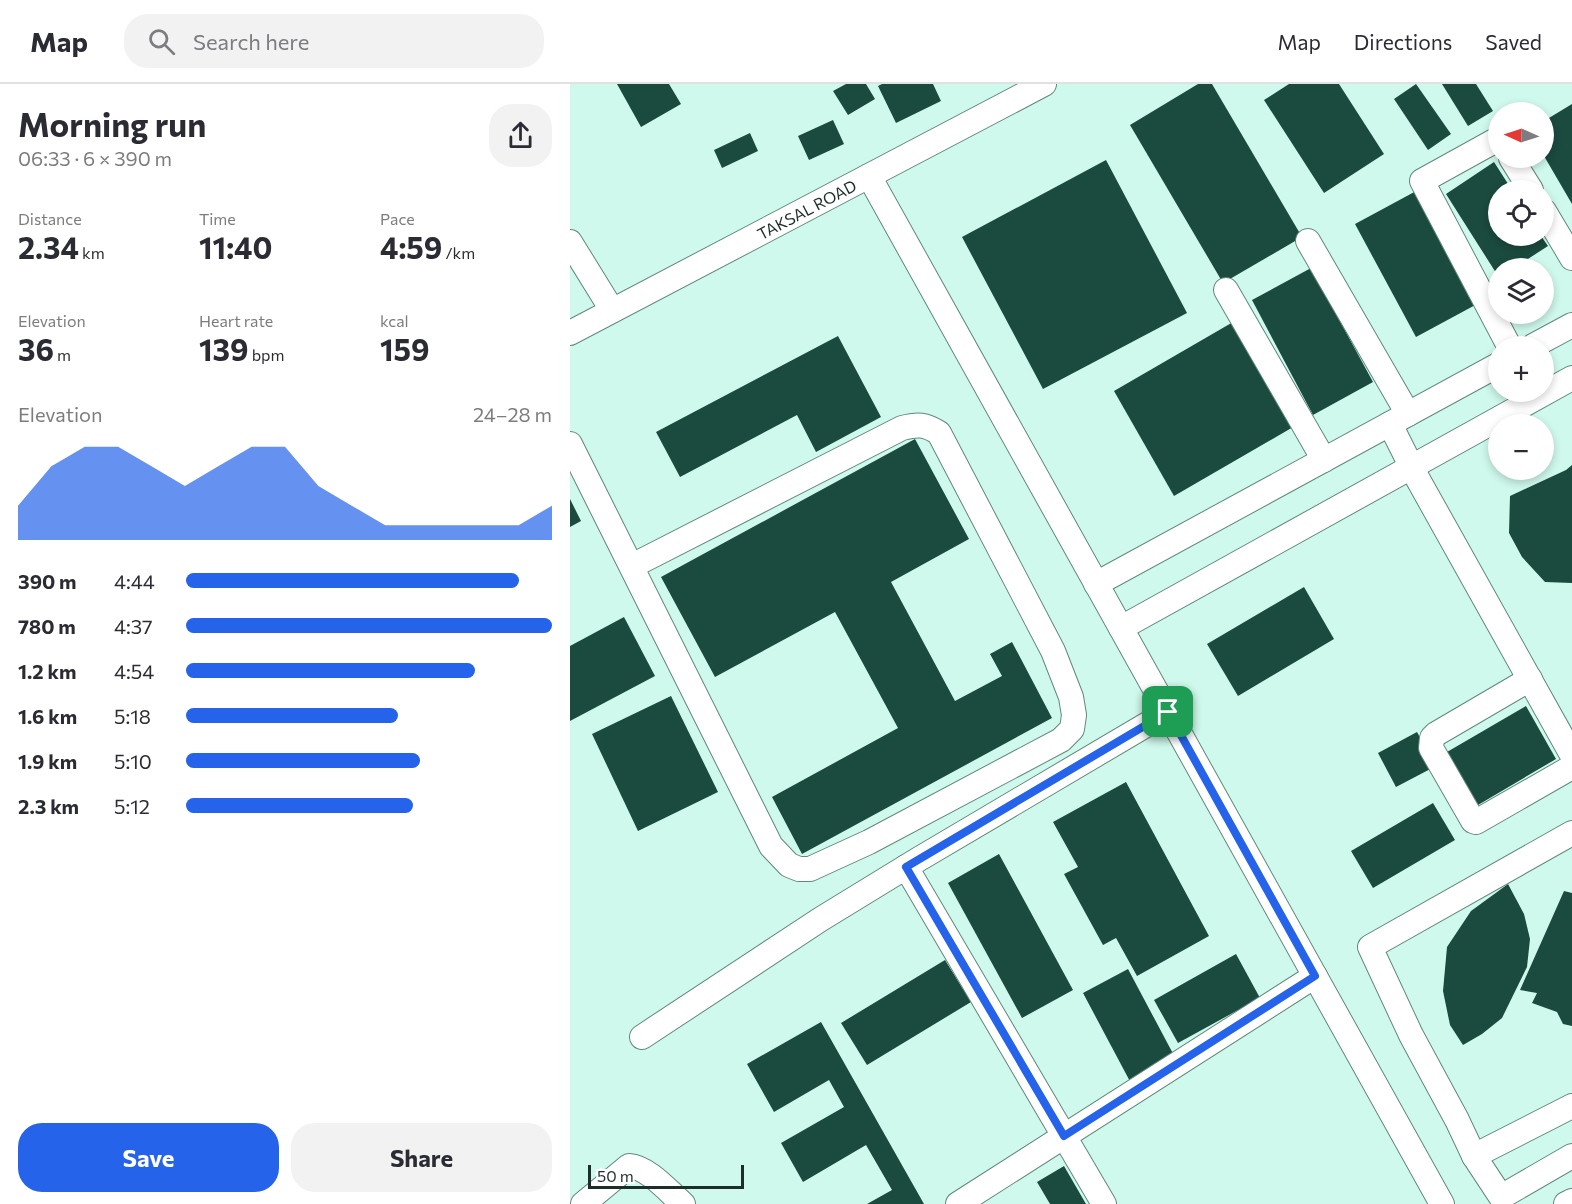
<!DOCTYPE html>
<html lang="en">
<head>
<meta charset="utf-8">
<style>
  body { margin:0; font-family:Commissioner,sans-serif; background:#f2f2f3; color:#2b2b33; height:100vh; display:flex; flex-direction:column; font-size:22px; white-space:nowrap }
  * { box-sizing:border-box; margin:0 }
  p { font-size:20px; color:#7c7c81 }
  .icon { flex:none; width:33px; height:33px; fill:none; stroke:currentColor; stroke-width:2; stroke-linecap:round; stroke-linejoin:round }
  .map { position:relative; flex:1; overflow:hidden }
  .details { display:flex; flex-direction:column; background:#fff; width:570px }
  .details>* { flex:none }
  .needle { width:39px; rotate:273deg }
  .controls { position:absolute; left:918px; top:18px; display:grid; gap:12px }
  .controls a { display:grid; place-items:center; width:66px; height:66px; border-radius:50%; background:#fff; box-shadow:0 3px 9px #0003; font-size:30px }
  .scale { position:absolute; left:18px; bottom:15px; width:156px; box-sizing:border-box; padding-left:6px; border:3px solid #1d2e29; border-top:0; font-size:16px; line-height:21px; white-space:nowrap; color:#1d2e29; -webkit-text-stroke:4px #fff; paint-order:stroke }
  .pin { position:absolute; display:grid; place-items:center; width:51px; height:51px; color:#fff; margin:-26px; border-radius:12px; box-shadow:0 3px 9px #0006 }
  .round { display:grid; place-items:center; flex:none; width:63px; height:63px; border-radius:24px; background:#f2f2f3 }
  .head { display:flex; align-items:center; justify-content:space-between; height:102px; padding:0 18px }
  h1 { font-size:33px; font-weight:700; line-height:45px }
  .metrics { display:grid; grid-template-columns:repeat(3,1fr); gap:9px; height:102px; padding:6px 18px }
  .metrics div { display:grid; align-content:center }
  .metrics b { font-size:30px; font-weight:700 }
  .metrics small { font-size:16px; font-weight:400 }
  .metrics p { font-size:16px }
  .chart { height:168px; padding:12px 18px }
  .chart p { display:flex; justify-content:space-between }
  .chart svg { width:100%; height:108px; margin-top:6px; fill:#2563eb; opacity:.7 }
  .cta { display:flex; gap:12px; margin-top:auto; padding:12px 18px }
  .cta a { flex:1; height:69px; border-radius:24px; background:#2563eb; color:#fff; font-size:24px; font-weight:700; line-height:69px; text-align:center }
  .cta a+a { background:#f2f2f3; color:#2b2b33 }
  ul { padding:0 18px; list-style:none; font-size:20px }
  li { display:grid; grid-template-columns:96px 72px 1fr; align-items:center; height:45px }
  li i { height:15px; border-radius:8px; background:#2563eb }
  header { display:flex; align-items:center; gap:36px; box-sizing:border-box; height:84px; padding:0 30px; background:#fff; border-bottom:2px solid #e1e1e2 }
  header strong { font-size:28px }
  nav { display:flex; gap:33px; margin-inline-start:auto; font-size:21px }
  .search { width:420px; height:54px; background:#f2f2f3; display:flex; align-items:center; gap:15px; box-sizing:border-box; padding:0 21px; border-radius:24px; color:#7c7c81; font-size:22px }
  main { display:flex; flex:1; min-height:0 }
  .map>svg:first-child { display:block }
  .building { fill:#1b4a3f }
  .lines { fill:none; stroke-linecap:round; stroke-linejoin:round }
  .minor-casing { stroke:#62887d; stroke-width:26 }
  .minor { stroke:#fff; stroke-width:24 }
  .route-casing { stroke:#fff; stroke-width:12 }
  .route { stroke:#2563eb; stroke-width:8 }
  .labels { text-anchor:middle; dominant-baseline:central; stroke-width:6; stroke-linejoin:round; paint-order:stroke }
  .street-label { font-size:16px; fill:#1d2e29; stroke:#fff }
</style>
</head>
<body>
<header>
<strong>Map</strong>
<div class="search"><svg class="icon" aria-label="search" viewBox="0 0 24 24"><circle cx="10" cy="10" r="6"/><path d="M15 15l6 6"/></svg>Search here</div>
<nav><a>Map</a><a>Directions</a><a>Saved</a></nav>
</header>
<main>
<section class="details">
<div class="head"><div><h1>Morning run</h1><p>06:33 · 6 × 390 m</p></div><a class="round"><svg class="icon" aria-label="share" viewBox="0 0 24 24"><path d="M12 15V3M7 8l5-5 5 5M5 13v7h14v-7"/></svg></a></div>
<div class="metrics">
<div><p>Distance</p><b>2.34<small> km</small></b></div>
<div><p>Time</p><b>11:40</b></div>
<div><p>Pace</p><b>4:59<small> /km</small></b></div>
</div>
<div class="metrics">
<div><p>Elevation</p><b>36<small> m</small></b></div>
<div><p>Heart rate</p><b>139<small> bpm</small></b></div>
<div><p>kcal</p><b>159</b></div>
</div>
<div class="chart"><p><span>Elevation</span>24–28 m</p>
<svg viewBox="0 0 160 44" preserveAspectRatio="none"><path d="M0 44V30L10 14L20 6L30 6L40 14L50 22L60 14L70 6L80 6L90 22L100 30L110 38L120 38L130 38L140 38L150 38L160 30V44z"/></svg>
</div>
<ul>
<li><b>390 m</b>4:44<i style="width:91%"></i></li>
<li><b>780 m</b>4:37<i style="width:100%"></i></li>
<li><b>1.2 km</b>4:54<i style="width:79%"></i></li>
<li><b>1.6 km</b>5:18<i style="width:58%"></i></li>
<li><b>1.9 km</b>5:10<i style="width:64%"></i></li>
<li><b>2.3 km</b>5:12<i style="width:62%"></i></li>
</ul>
<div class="cta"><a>Save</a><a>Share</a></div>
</section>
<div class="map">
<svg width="1002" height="1120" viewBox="0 0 1002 1120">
  <rect width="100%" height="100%" fill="#cff9ec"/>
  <g class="building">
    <polygon points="47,0 99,0 111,20 71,43"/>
    <polygon points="276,0 296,0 305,15 278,31 263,7"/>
    <polygon points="312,0 363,0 371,17 326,39 308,2"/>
    <polygon points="628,0 642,0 732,153 653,199 560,41"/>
    <polygon points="719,0 769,0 814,70 754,109 694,16"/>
    <polygon points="846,0 881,50 858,66 824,15"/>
    <polygon points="872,0 906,0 923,27 898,42"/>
    <polygon points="1002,20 1002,120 974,72 974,37"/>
    <polygon points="263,36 274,60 239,76 228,52"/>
    <polygon points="180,49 188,67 152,84 144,66"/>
    <polygon points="536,76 617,229 473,305 392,153"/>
    <polygon points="924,78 942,106 928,106 928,152 971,152 978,162 944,184 928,184 928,192 876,110"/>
    <polygon points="848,106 909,219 846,253 785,140"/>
    <polygon points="741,184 803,298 743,331 682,216"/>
    <polygon points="670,234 730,339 604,412 544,307"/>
    <polygon points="268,252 311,333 246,368 227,331 110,393 86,348"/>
    <polygon points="345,355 399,455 321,498 385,617 432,592 420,570 442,558 482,634 232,770 202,713 328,644 265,528 145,593 91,493"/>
    <polygon points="1002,381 1002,499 975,498 952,473 939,449 940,412 996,386"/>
    <polygon points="0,415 11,437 0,443"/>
    <polygon points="734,503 764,555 668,612 637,560"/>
    <polygon points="54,533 85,592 0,637 0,562"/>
    <polygon points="101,612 148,708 68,747 22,650"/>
    <polygon points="956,622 986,675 908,721 877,668"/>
    <polygon points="847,648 866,682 826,703 808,669"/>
    <polygon points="556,698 639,852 567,892 546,854 533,861 494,790 508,783 483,738"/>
    <polygon points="863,719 885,756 803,804 781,767"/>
    <polygon points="429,770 503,906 452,934 378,799"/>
    <polygon points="938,800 954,830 960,855 957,883 932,934 912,950 893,961 880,941 873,907 877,863 901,827"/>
    <polygon points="994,807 1002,809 1002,942 993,940 987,928 962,919 967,909 950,906"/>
    <polygon points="666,870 690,914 608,959 584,916"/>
    <polygon points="375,876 401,918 297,981 271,939"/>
    <polygon points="558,885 608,979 563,1003 513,909"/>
    <polygon points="251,938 354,1120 297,1120 322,1106 296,1061 233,1098 211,1059 274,1023 259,996 204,1028 177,980"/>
    <polygon points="494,1082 516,1120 480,1120 467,1098"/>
  </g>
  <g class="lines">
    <g class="minor-casing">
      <g id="minor">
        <polyline points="928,55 852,97 939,262"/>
        <polyline points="941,74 961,106"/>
        <polyline points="299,92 872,1120"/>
        <polyline points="974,127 1002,174"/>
        <polyline points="738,157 838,330"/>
        <polyline points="0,158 42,226"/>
        <polyline points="656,206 754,376"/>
        <path id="s1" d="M 0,249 L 474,0"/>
        <polyline points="963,262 1002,241"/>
        <polyline points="820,340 845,390 1002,671"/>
        <path d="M 0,360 L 201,762 L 219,781 L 229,785 L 240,785 L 299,758 L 491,656 L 502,645 L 504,631 L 501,613 L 483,567 L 369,349 C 355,340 348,340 332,344 L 62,482"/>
        <polyline points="526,500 928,281"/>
        <polyline points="551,544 1002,294"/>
        <polyline points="960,595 866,650 862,654 861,664 903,737 906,738 1002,683"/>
        <polyline points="1002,749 800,863 841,951 887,1036 904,1072 931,1113 1002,1072"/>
        <polyline points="336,783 534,1120"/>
        <polyline points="72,953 251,835 349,775 598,628"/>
        <polyline points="904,1072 1002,1022"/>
        <path d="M 13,1120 L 59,1082 C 78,1083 99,1108 113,1120"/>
        <polyline points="388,1120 745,892"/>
        <polyline points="996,1120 1002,1117"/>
      </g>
    </g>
    <use href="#minor" class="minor"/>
  </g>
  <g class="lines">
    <g class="route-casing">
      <polygon id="route" points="598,628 745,892 494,1052 336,783"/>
    </g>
    <use href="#route" class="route"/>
  </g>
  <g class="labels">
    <g class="street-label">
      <text stroke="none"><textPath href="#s1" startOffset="267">TAKSAL ROAD</textPath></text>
    </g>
  </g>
</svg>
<div class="controls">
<a><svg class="needle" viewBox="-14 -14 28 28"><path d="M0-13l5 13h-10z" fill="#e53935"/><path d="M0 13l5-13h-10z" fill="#7c7c81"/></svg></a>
<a><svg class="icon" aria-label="locate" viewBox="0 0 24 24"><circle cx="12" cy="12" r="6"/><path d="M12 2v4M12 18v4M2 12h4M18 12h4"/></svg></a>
<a><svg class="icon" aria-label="layers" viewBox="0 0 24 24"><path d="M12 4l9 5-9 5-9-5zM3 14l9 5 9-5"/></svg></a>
<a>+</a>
<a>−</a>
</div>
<div class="scale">50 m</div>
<div class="pin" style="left:598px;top:628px;background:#1e9e55"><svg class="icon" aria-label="arrive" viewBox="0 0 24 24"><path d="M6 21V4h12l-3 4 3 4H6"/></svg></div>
</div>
</main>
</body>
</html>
